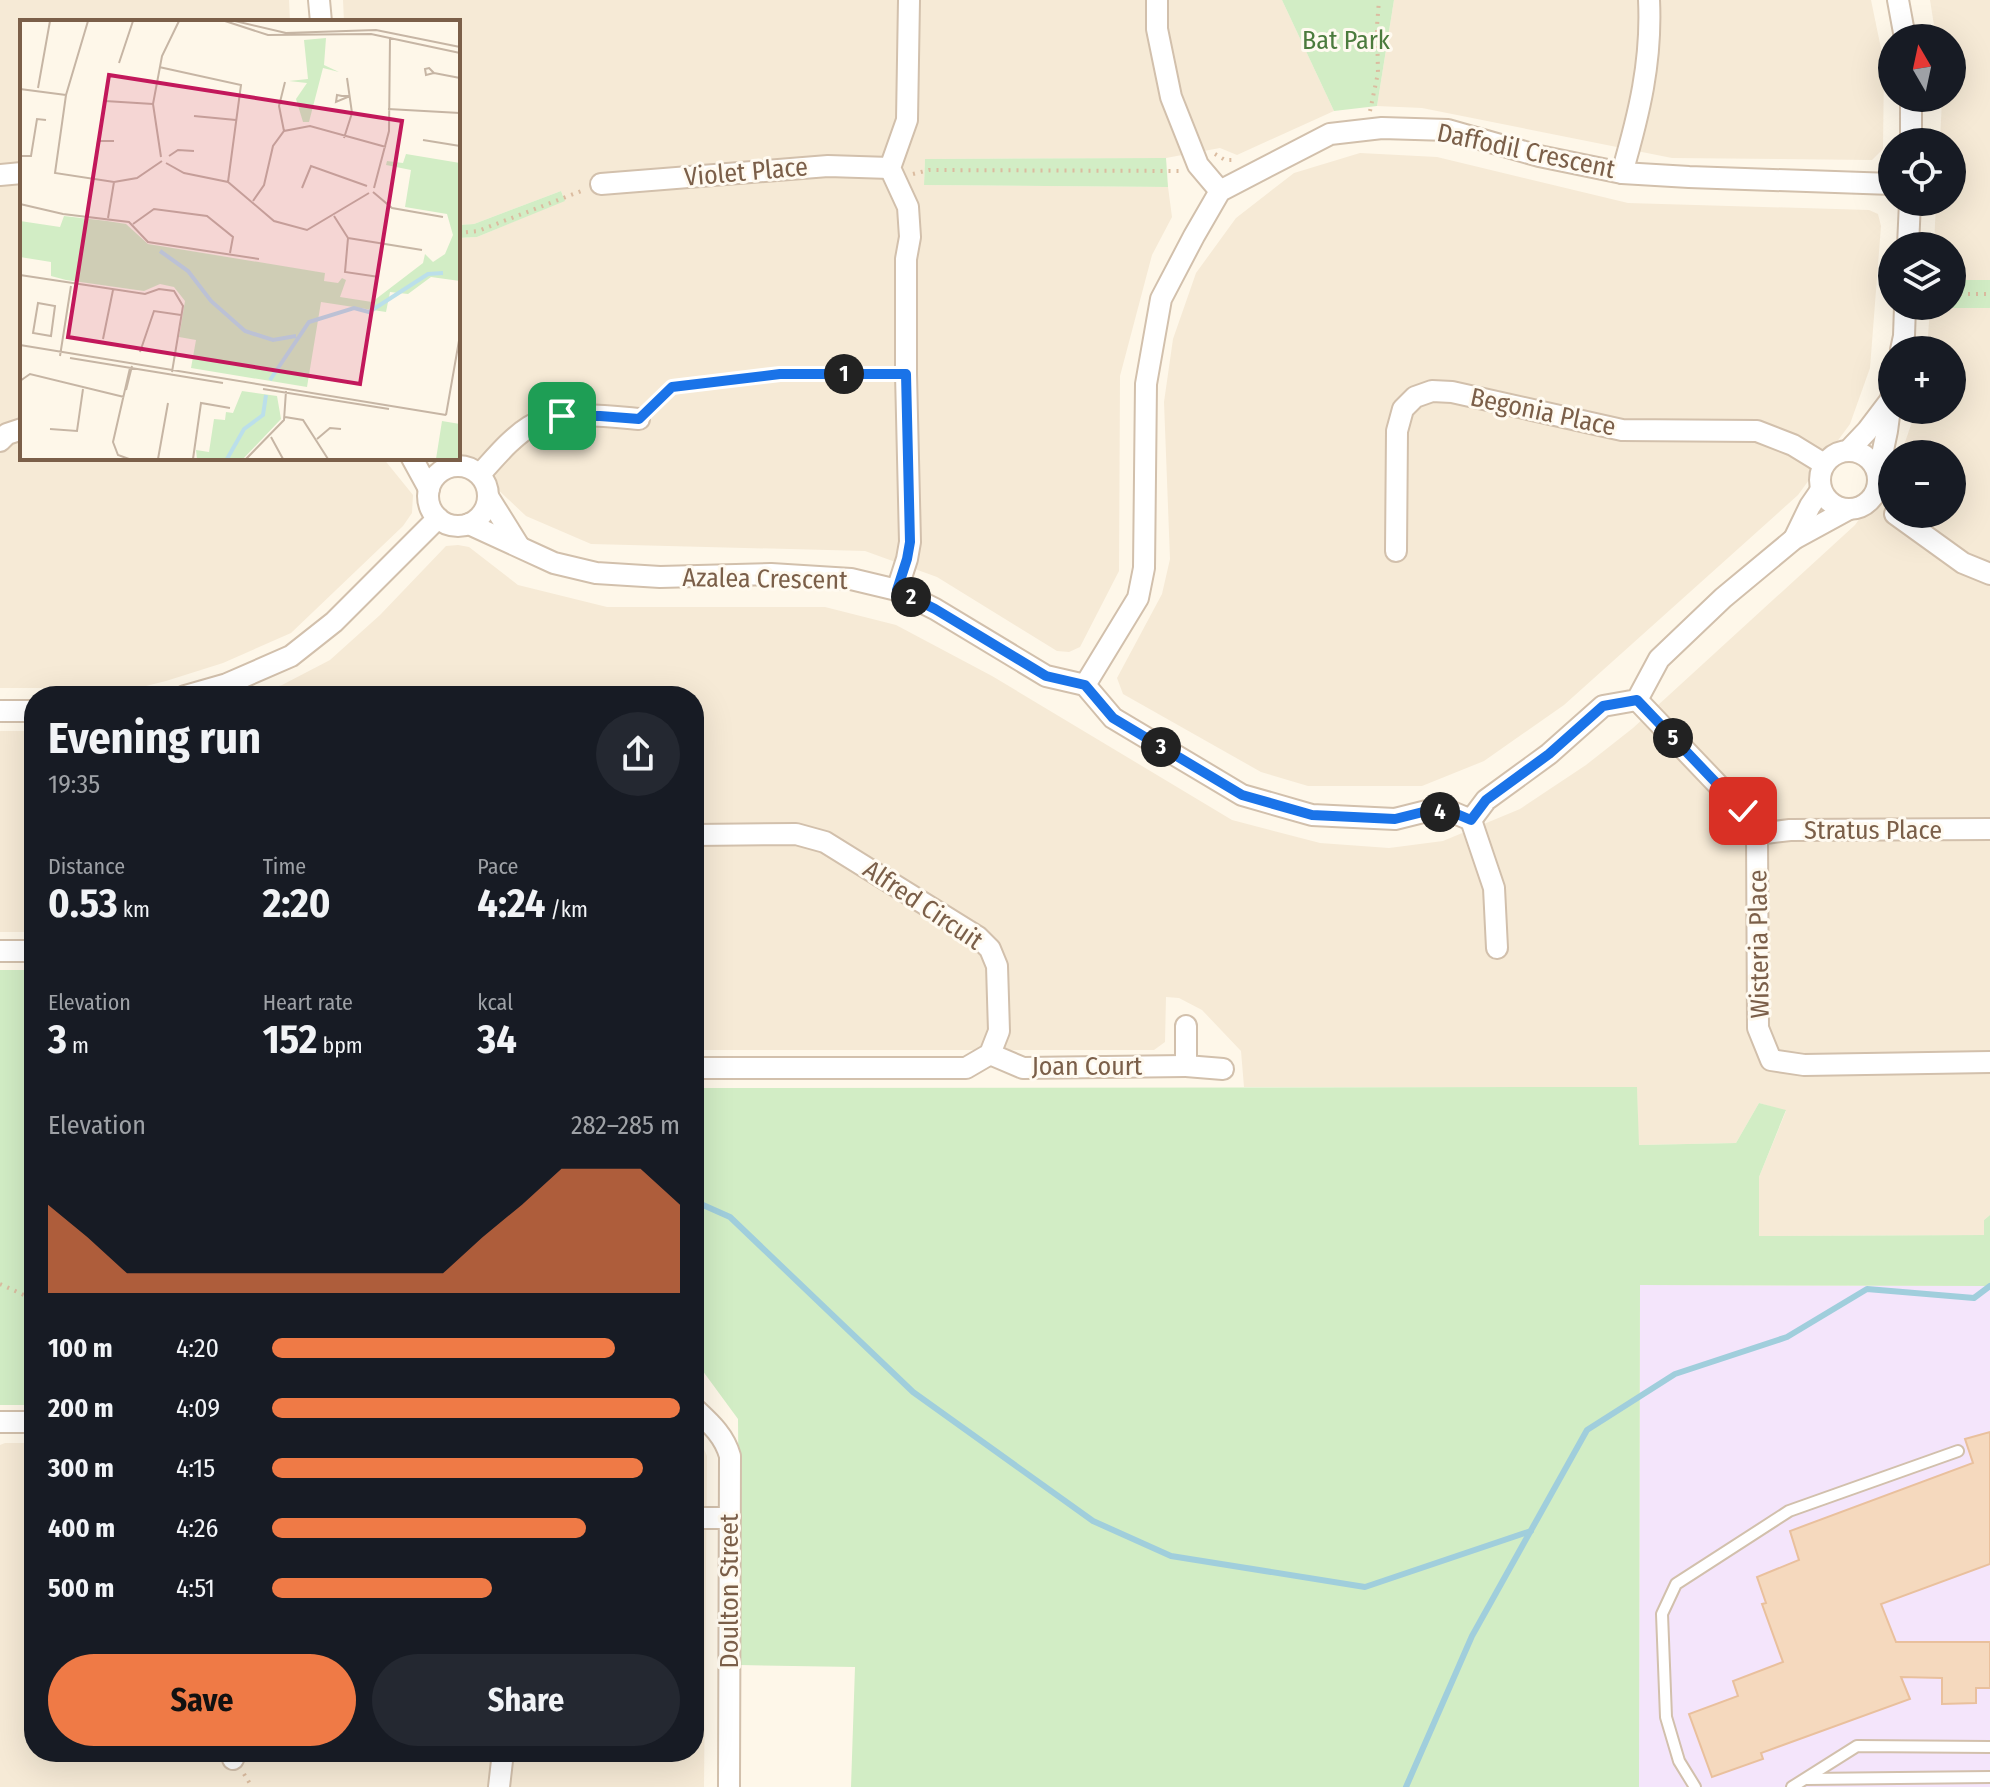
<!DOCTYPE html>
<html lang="en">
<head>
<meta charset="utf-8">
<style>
  body { margin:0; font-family:"Fira Sans Condensed",sans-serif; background:#242831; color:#f1f3f6; height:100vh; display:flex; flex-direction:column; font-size:30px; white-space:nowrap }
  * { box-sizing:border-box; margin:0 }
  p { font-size:26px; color:#9ea1a6 }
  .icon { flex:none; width:44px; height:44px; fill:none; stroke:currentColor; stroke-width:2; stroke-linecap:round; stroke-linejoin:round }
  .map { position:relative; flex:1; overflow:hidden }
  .sheet { position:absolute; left:24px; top:686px; width:680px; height:1076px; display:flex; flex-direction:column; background:#171b24; border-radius:32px; box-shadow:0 8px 32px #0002 }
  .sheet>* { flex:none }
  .needle { width:52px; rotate:351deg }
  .fabs { position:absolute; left:1878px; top:24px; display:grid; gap:16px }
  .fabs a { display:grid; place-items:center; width:88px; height:88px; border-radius:50%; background:#171b24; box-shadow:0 8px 32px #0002; font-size:40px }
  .pin { position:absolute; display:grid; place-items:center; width:68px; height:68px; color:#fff; margin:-34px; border-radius:16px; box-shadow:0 4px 12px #0006 }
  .km { position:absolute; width:40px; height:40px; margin:-20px; border-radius:50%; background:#222; color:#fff; font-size:22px; line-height:40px; text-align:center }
  .round { display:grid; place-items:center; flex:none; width:84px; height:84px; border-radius:42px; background:#242831 }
  .head { display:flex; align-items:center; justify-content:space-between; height:136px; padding:0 24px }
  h1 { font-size:44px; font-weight:700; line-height:60px }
  .stats { display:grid; grid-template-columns:repeat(3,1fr); gap:12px; height:136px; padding:8px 24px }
  .stats div { display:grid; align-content:center }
  .stats b { font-size:40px; font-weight:700 }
  .stats small { font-size:22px; font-weight:400 }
  .stats p { font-size:22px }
  .chart { height:224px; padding:16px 24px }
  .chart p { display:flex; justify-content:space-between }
  .chart svg { width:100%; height:144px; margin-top:8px; fill:#ef7a46; opacity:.7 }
  .cta { display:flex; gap:16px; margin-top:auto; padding:16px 24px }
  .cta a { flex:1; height:92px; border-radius:48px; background:#ef7a46; color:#111; font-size:32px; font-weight:700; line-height:92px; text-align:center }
  .cta a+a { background:#242831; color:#f1f3f6 }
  ul { padding:0 24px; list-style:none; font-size:26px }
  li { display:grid; grid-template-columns:128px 96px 1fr; align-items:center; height:60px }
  li i { height:20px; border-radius:10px; background:#ef7a46 }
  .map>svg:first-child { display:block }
  .residential { fill:#f6ead6; fill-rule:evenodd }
  .education { fill:#f4e5fb }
  .green { fill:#d2edc5 }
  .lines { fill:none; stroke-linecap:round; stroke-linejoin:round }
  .stream { stroke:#a0cedc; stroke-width:6 }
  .building { fill:#f5d9be; stroke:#e9c09d; stroke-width:2 }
  .lane-casing { stroke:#d2c0ac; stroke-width:14 }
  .street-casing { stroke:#d2c0ac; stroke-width:24 }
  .path { stroke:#dbbca0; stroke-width:4; stroke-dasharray:2 6; stroke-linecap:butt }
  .lane { stroke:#fff; stroke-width:10 }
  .street { stroke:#fff; stroke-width:20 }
  .route-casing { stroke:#fff; stroke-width:16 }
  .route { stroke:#1a73e8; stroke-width:10 }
  .labels { text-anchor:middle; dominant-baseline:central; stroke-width:6; stroke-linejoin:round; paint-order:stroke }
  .park-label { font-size:26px; fill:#4b7b3d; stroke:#fffaf0 }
  .street-label { font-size:26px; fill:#7b5f49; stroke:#fffaf0 }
  .inset-river { fill:none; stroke:#bbdfea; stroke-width:4 }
  .inset-road { fill:none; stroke:#c6b5a4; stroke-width:2 }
  .view { fill:#c2185b; fill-opacity:0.15; stroke:#c2185b; stroke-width:4 }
  .inset-edge { fill:none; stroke:#7b5f49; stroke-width:4 }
</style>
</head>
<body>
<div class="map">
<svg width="1990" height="1787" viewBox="0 0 1990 1787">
  <rect width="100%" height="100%" fill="#fef7e9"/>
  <g class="residential">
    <polygon points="0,0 289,0 290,22 22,22 22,458 383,458 413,495 412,513 403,526 291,633 223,663 166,681 138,688 0,688"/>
    <path d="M 343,0 L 1282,0 L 1334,111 L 1237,155 L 1220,148 L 1166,158 L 925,159 L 924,185 L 1168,187 L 1172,217 L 1152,255 L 1120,376 L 1119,571 L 1080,647 L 1069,652 L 1057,651 L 937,577 L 865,551 L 591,544 L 526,516 L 458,452 L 458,238 L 477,237 L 565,200 L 561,191 L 474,224 L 458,225 L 458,22 L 344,22 ZM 884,368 L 680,393 L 677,382 L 776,369 Z"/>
    <polygon points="1394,0 1871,0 1884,63 1883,149 1872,160 1672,158 1422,108 1377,106"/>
    <polygon points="1930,0 1990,0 1990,280 1952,280 1952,246 1934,246 1936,202 1952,202 1952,142 1940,142 1942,98 1952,98 1952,38 1936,38"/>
    <polygon points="1360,153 1437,157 1628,203 1869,210 1878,214 1881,226 1870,368 1850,424 1798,495 1564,705 1484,761 1422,786 1308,786 1261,772 1123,694 1117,678 1162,594 1170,559 1164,402 1173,339 1196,273 1236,218 1294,173"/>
    <polygon points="1930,308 1990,308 1990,1215 1984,1220 1984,1235 1759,1236 1759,1177 1786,1111 1759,1103 1736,1143 1638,1145 1637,1087 1244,1087 1241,1051 1202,1010 1179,998 1166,997 1165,1042 1154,1050 694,1050 694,696 246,696 282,685 330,660 380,615 446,546 458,545 469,547 518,585 607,607 825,607 896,625 992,676 1232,820 1320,843 1389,848 1443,841 1520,809 1586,765 1633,728 1855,525 1892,474 1892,514 1952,514 1952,454 1901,454 1916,410 1952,410 1952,350 1927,350"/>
    <rect x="0" y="731" width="34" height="201"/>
    <polygon points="694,1437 703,1447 707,1456 704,1787 0,1787 0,1445 5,1443 34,1443 34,1752 694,1752"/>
  </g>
  <polygon class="education" points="1640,1285 1990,1286 1990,1787 1639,1787"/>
  <g class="green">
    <polygon points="1282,0 1394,0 1377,106 1334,111"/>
    <polygon points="1166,158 1168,187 924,185 925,159"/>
    <polygon points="561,191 565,201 477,237 458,238 458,225 474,224"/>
    <polygon points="1952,280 1990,280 1990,308 1930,308 1930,306 1952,306"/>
    <polygon points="884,368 884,381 775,380 679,393 677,382 776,369"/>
    <rect x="0" y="970" width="34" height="435"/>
    <polygon points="1637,1087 1639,1145 1736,1143 1759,1103 1786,1110 1759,1177 1759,1236 1984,1235 1984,1220 1990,1215 1990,1286 1640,1285 1639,1787 851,1787 855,1667 740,1665 738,1419 694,1359 694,1088"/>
  </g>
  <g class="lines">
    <g class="stream">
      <polyline points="694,1201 730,1217 913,1392 1093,1521 1171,1556 1365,1587 1531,1531"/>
      <polyline points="1406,1787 1472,1636 1587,1430 1675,1374 1787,1337 1867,1289 1974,1298 1990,1286"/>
    </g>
  </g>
  <polygon class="building" points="1990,1432 1990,1564 1881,1604 1896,1642 1990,1642 1990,1688 1976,1688 1976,1703 1942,1704 1942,1678 1901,1677 1910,1699 1761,1753 1763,1759 1712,1777 1689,1714 1738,1696 1733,1681 1783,1662 1762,1604 1766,1603 1757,1577 1799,1560 1790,1531 1973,1463 1965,1439"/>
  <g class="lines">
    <g class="lane-casing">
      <g id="lane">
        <polyline points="1807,1779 1990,1777"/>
        <polyline points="1695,1787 1679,1761 1666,1717 1662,1614 1676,1584 1789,1511 1958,1451"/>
        <polyline points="1792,1787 1857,1746 1990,1747"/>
      </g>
    </g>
    <g class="street-casing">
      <g id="street">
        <polyline points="319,0 321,22"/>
        <polyline points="1157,0 1157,29 1171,97 1198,165 1220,191"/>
        <polyline points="1898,0 1905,38"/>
        <polyline points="1911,142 1911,98"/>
        <path d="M 1622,173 C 1639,114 1652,62 1649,0"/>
        <polyline points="0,175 22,173"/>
        <polyline points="601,184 828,166 890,168"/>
        <polyline points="1908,246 1910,202"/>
        <polyline points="1901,350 1904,336 1905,306"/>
        <polyline points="0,441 7,434 22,429"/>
        <circle cx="1849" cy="480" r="29"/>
        <polyline points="1848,451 1867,431 1889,402"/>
        <polyline points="412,458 429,489"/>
        <circle cx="458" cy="496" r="30"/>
        <path d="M 480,474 C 495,458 510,439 529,427 C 557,409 608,416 639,419"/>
        <polyline points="1878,474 1887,431 1892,393"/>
        <polyline points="489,498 519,546"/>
        <polyline points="1895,514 1963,563 1990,574"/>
        <polyline points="469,524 554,563 596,573 660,577 771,574 851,579 897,590 935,609 1046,676 1085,685 1113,718 1242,795 1312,815 1395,819 1427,811 1452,812 1471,820 1486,800 1549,754 1603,706 1637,700 1659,659 1723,598 1794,539 1849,509"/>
        <polyline points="1794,539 1810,506 1821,490"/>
        <polyline points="1396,551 1397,431 1403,409 1415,397 1432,391 1452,392 1622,430 1757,431 1793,445 1824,464"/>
        <polyline points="897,590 907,559 910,542 906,374 906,259 910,237 908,207 890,168 907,120 909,0"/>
        <polyline points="1085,685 1138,598 1144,568 1146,384 1161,299 1194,236 1220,191 1330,134 1382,128 1448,130 1539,156 1622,173 1689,177 1892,184"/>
        <polyline points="185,696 227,684 291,656 334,622 438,518"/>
        <polyline points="1637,700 1743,811 1757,834 1758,1028 1771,1060 1804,1065 1990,1062"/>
        <polyline points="0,711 34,711"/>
        <polyline points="1471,820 1494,888 1497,948"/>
        <polyline points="1757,834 1790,830 1990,829"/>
        <polyline points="694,835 796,834 825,842 978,937 990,949 997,966 999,1031 990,1054 966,1068 694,1068"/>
        <polyline points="0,951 34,951"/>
        <polyline points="1186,1026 1186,1066 1223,1069"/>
        <polyline points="990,1054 1023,1068 1186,1066"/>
        <path d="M 694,1408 C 710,1423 724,1435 730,1456 L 729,1787"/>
        <polyline points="0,1422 34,1422"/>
        <polyline points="694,1518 730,1518"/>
        <polyline points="233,1759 236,1752"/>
        <polyline points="499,1787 503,1752"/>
      </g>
    </g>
    <g class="path">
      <polyline points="1370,111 1378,73 1377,26 1379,0"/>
      <polyline points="1215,154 1225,160 1236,160"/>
      <polyline points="913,174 929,170 1180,171"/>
      <polyline points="458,233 478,231 584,190"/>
      <polyline points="1952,294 1990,294"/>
      <polyline points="653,406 672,387 780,374 888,374"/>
      <polyline points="0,1284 24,1295 34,1307"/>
      <polyline points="244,1774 252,1787"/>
    </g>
    <use href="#lane" class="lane"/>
    <use href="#street" class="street"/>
  </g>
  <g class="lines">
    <g class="route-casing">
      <polyline id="route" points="562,416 600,416 639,419 672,387 780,374 906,374 910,542 907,559 897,590 935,609 1046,676 1085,685 1113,718 1242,795 1312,815 1395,819 1427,811 1452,812 1471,820 1486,800 1549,754 1603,706 1637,700 1743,811"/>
    </g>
    <use href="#route" class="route"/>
  </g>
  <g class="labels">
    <g class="park-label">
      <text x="1346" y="40">Bat Park</text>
    </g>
    <g class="street-label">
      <text transform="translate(1526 151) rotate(12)">Daffodil Crescent</text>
      <text transform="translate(746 172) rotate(-5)">Violet Place</text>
      <text transform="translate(1543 412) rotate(12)">Begonia Place</text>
      <text transform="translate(765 579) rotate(1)">Azalea Crescent</text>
      <text x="1873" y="830">Stratus Place</text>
      <text transform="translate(923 905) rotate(34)">Alfred Circuit</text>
      <text transform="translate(1759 944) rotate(-91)">Wisteria Place</text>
      <text x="1087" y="1066">Joan Court</text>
      <text transform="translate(729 1591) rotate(-90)">Doulton Street</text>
    </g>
  </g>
  <g transform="translate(20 20)">
    <rect width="440" height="440" fill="#fef7e9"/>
    <path d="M 306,18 L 304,45 L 319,52 L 303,48 L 289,102 L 283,102 L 276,79 L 287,63 L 269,61 L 288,59 L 284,20 ZM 386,134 L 440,143 L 440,261 L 411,257 L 388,274 L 370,272 L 366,292 L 301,282 L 287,367 L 171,348 L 176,320 L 159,317 L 165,281 L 154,267 L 140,264 L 124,271 L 46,260 L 31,256 L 31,242 L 0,237 L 0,201 L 40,207 L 44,196 L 87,201 L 106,204 L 128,224 L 305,253 L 304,261 L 318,263 L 322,258 L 326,260 L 320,277 L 352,282 L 403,243 L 405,234 L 413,242 L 425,234 L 433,215 L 427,194 L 385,187 L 391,150 L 366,145 L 367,141 L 383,143 ZM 222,371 L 257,376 L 261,399 L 223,439 L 177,439 L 176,430 L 189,432 L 194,399 L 205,400 L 206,392 L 213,393 ZM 422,401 L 440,404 L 440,439 L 416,439 Z" fill="#d2edc5"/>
    <path class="inset-river" d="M 140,231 L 168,251 L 191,281 L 225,311 L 253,320 L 276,316M 250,360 L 289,302 L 334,288 L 349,292 L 408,254 L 423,253M 207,439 L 224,409 L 243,395 L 246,375"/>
    <path class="inset-road" d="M 68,1 L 46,75 L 35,153 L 94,162 L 117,158 L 142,141M 205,1 L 248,15 L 351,14 L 440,33M 215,1 L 266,13 L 356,10 L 440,27M 99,43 L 113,1M 139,47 L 221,65 L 208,162M 409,48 L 414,53 L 406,55 L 405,49 ZM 414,53 L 440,58M 18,68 L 30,1M 0,69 L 46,75M 317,75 L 322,76 L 330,76 L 316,82 ZM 85,81 L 133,84M 368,89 L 440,93M 174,96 L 216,100M 264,111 L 259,86 L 265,62M 324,118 L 332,93 L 327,58M 403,120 L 440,126M 0,136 L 11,136 L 17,99 L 26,100M 149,136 L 158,130 L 174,131M 141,137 L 133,84 L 142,36 L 159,1M 146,143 L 164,153 L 208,162 L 254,201 L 287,210 L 349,173M 73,159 L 78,121 L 94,121M 282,168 L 291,146 L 347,166M 354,168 L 369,111 L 370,17M 353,172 L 372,188 L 423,197M 233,181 L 244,165 L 253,126 L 264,111 L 290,106 L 366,127M 0,184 L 43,194M 43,194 L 109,202 L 128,222 L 239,239M 314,196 L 328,218 L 325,252 L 359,257M 88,198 L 94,162M 113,204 L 134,189 L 187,196 L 213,217 L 210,233M 328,218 L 402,230M 0,255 L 125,274 L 139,269 L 154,271 L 163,286 L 152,352M 18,283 L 35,286 L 31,316 L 13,313 ZM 83,319 L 93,270M 0,325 L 426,395M 120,332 L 134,291 L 161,295M 40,336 L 51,266M 50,338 L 203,363M 0,361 L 10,354 L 104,377M 243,369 L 369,389M 106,370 L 112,346M 426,395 L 440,315M 265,397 L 283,400 L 308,439M 30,409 L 57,411 L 63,369M 251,417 L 263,439M 297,419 L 310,408 L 321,409M 109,439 L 98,435 L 93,422 L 110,348M 138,439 L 148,383M 173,439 L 181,383 L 210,388M 226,439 L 264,400 L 266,371"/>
    <path class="view" d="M 89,55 L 382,101 L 340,364 L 48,317 Z"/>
    <rect width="440" height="440" class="inset-edge"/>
  </g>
</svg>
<div class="fabs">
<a><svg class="needle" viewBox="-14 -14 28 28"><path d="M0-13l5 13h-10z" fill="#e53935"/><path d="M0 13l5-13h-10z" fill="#9ea1a6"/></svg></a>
<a><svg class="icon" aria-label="locate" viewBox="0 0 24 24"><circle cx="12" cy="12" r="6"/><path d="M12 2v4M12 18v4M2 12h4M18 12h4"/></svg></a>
<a><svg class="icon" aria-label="layers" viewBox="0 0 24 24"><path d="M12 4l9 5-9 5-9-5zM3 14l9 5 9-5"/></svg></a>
<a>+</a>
<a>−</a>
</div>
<div class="pin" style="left:562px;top:416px;background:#1e9e55"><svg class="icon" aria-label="arrive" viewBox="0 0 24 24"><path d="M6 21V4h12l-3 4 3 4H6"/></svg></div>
<div class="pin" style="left:1743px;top:811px;background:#d93025"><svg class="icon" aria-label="check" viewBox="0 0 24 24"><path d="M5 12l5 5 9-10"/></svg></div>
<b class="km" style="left:844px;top:374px">1</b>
<b class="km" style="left:911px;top:597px">2</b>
<b class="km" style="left:1161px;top:747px">3</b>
<b class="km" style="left:1440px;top:812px">4</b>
<b class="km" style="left:1673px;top:738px">5</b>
<section class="sheet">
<div class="head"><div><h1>Evening run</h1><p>19:35</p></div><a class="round"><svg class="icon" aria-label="share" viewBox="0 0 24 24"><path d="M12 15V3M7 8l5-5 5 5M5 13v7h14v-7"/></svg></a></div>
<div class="stats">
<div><p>Distance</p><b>0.53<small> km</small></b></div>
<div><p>Time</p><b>2:20</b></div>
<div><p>Pace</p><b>4:24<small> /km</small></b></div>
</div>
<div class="stats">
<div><p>Elevation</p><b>3<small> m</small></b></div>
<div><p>Heart rate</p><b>152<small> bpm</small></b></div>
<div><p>kcal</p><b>34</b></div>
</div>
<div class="chart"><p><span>Elevation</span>282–285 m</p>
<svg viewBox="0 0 160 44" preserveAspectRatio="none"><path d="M0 44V17L10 27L20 38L30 38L40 38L50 38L60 38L70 38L80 38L90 38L100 38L110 27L120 17L130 6L140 6L150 6L160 17V44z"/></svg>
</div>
<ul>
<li><b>100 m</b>4:20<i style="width:84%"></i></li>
<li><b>200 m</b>4:09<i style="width:100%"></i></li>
<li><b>300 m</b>4:15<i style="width:91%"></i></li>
<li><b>400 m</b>4:26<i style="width:77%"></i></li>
<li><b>500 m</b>4:51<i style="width:54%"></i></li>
</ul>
<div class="cta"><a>Save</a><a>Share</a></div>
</section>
</div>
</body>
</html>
